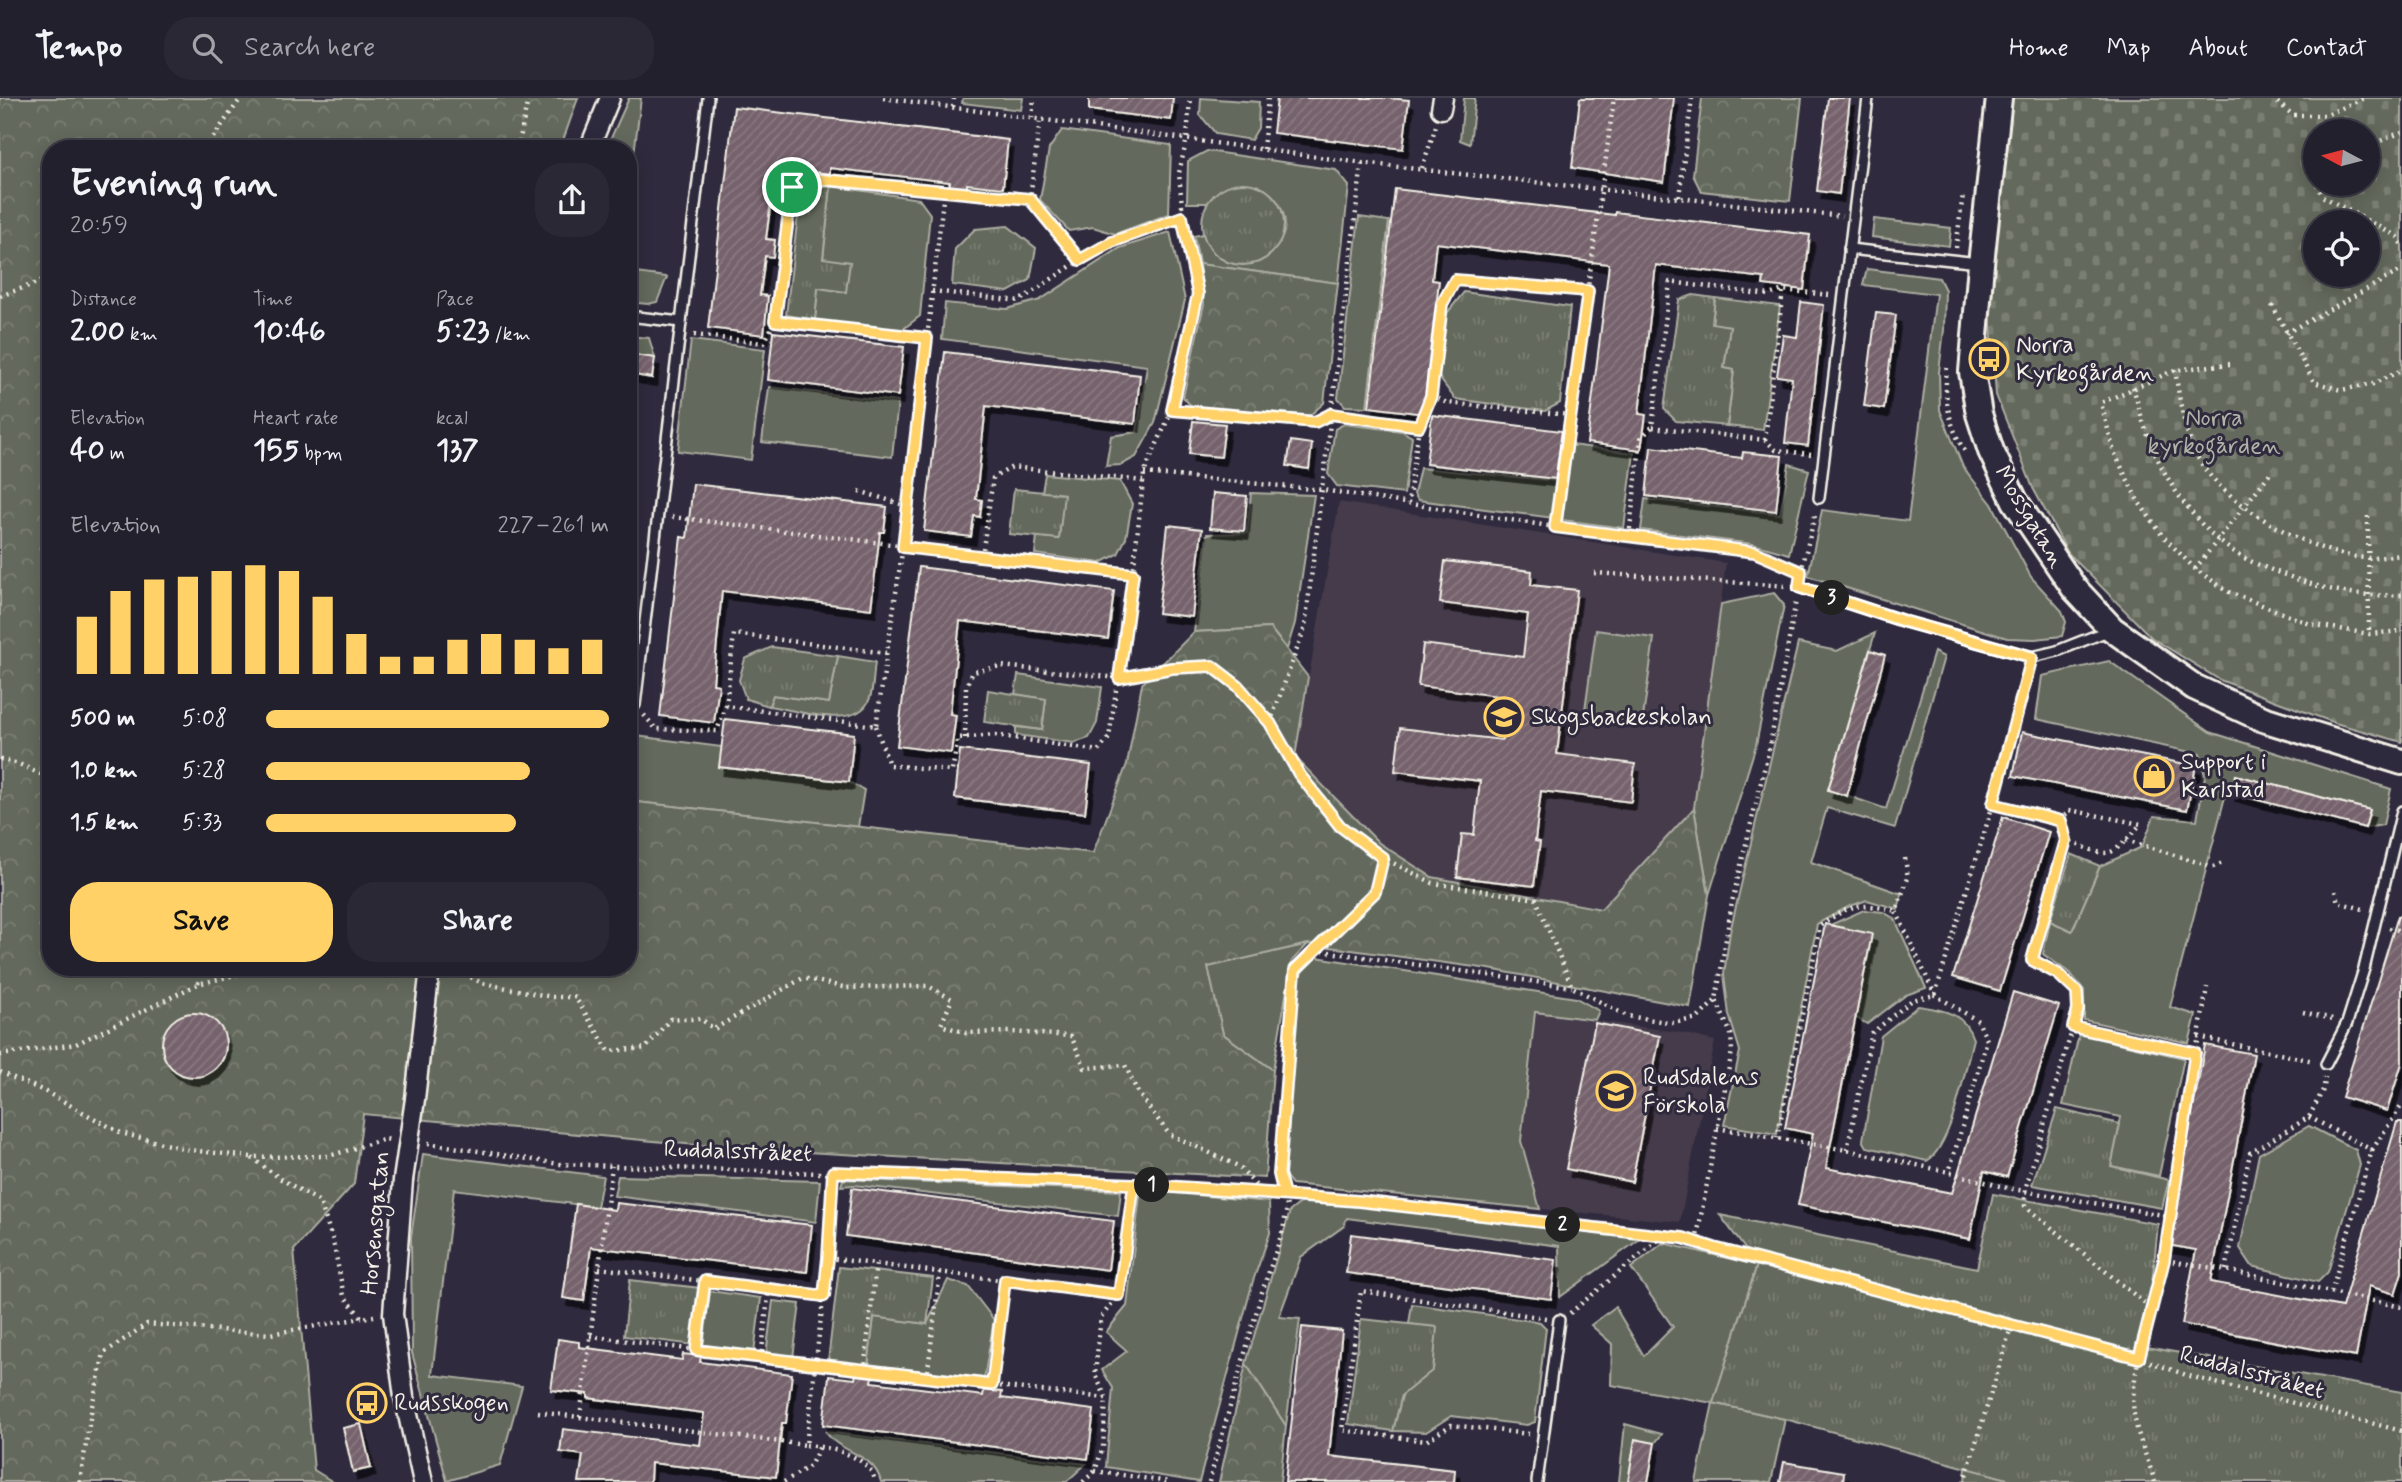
<!DOCTYPE html>
<html lang="en">
<head>
<meta charset="utf-8">
<style>
  body { margin:0; font-family:Mynerve,sans-serif; background:#2b2836; color:#f1f3f6; height:100vh; display:flex; flex-direction:column; font-size:26px; white-space:nowrap }
  * { box-sizing:border-box; margin:0 }
  p { font-size:23px; color:#a3a3aa }
  .icon { flex:none; width:38px; height:38px; fill:none; stroke:currentColor; stroke-width:2; stroke-linecap:round; stroke-linejoin:round }
  .map { position:relative; flex:1; overflow:hidden }
  .sheet { position:absolute; left:42px; top:42px; width:595px; height:836px; display:flex; flex-direction:column; background:#23202e; border-radius:28px; box-shadow:0 4px 18px #0003,0 0 0 2px #403e4a }
  .sheet>* { flex:none }
  .needle { width:46px; rotate:277deg }
  .controls { position:absolute; left:2303px; top:21px; display:grid; gap:14px }
  .controls a { display:grid; place-items:center; width:77px; height:77px; border-radius:50%; background:#23202e; box-shadow:0 4px 18px #0003,0 0 0 2px #403e4a; font-size:35px }
  .pin { position:absolute; display:grid; place-items:center; width:60px; height:60px; color:#fff; margin:-30px; border:4px solid #fff; border-radius:50%; box-shadow:0 2px 7px #0007 }
  .km { position:absolute; width:35px; height:35px; margin:-18px; border-radius:50%; background:#222; color:#fff; font-size:19px; line-height:35px; text-align:center }
  .round { display:grid; place-items:center; flex:none; width:74px; height:74px; border-radius:28px; background:#2b2836 }
  .summary { display:flex; align-items:center; justify-content:space-between; height:119px; padding:0 28px }
  h1 { font-size:38px; font-weight:800; line-height:52px }
  .stats { display:grid; grid-template-columns:repeat(3,1fr); gap:10px; height:119px; padding:7px 28px }
  .stats div { display:grid; align-content:center }
  .stats b { font-size:30px; font-weight:800 }
  .stats small { font-size:19px; font-weight:400 }
  .stats p { font-size:19px }
  .chart { height:196px; padding:14px 28px }
  .chart p { display:flex; justify-content:space-between }
  .chart svg { width:100%; height:126px; margin-top:7px; stroke:#ffd166; stroke-width:6 }
  .button { display:flex; gap:14px; margin-top:auto; padding:14px 28px }
  .button a { flex:1; height:80px; border-radius:28px; background:#ffd166; color:#111; font-size:28px; font-weight:800; line-height:80px; text-align:center }
  .button a+a { background:#2b2836; color:#f1f3f6 }
  ul { padding:0 28px; list-style:none; font-size:23px }
  li { display:grid; grid-template-columns:112px 84px 1fr; align-items:center; height:52px }
  li i { height:18px; border-radius:9px; background:#ffd166 }
  header { display:flex; align-items:center; gap:42px; box-sizing:border-box; height:98px; padding:0 35px; background:#23202e; border-bottom:2px solid #403e4a }
  header strong { font-size:33px }
  nav { display:flex; gap:38px; margin-inline-start:auto; font-size:24px }
  .search { width:490px; height:63px; background:#2b2836; display:flex; align-items:center; gap:18px; box-sizing:border-box; padding:0 24px; border-radius:28px; color:#a3a3aa; font-size:26px }
  .map>svg:first-child { display:block }
  .built { fill:#443b4b }
  .grass { fill:#63695b; stroke:#acada2; stroke-width:2 }
  .forest { fill:url(#forest-crowns); stroke:#acada2; stroke-width:2 }
  .cemetery { fill:url(#cemetery-stones); stroke:#acada2; stroke-width:2; fill-rule:evenodd }
  .park { fill:url(#park-tufts); stroke:#acada2; stroke-width:2 }
  .building { fill:url(#building-hatch); stroke:#f4f1e8; stroke-width:2; filter:url(#shadow) }
  .lines { fill:none; stroke-linecap:round; stroke-linejoin:round }
  .lane-casing { stroke:#f4f1e8; stroke-width:14 }
  .street-casing { stroke:#f4f1e8; stroke-width:23 }
  .secondary-casing { stroke:#f4f1e8; stroke-width:30 }
  .path { stroke:#f4f1e8; stroke-width:4.5; stroke-dasharray:2 5; stroke-linecap:butt }
  .lane { stroke:#2f2a3d; stroke-width:9 }
  .street { stroke:#2f2a3d; stroke-width:18 }
  .secondary { stroke:#2f2a3d; stroke-width:24 }
  .street-bridge-casing { stroke:#f4f1e8; stroke-width:23; stroke-linecap:butt }
  .street-bridge { stroke:#2f2a3d; stroke-width:18 }
  .route-casing { stroke:#fff; stroke-width:14 }
  .route { stroke:#ffd166; stroke-width:9 }
  .labels { text-anchor:middle; dominant-baseline:central; stroke-width:6; stroke-linejoin:round; paint-order:stroke }
  .poi-label { font-size:24px; fill:#f4f1e8; stroke:#2f2a3d; text-anchor:start }
  .park-label { font-size:24px; fill:#b3b4a9; stroke:#2f2a3d }
  .street-label { font-size:24px; fill:#f4f1e8; stroke:#2f2a3d }
</style>
</head>
<body>
<header>
<strong>Tempo</strong>
<div class="search"><svg class="icon" aria-label="search" viewBox="0 0 24 24"><circle cx="10" cy="10" r="6"/><path d="M15 15l6 6"/></svg>Search here</div>
<nav><a>Home</a><a>Map</a><a>About</a><a>Contact</a></nav>
</header>
<div class="map">
<svg width="2402" height="1384" viewBox="0 0 2402 1384">
  <defs>
    <pattern id="forest-crowns" width="20" height="18" patternUnits="userSpaceOnUse" patternTransform="scale(1.75)"><rect width="20" height="18" fill="#63695b"/><path d="M2 6a3 3 0 1 1 6 0M12 15a3 3 0 1 1 6 0" fill="none" stroke="#7a7f73"/></pattern>
    <pattern id="cemetery-stones" width="16" height="16" patternUnits="userSpaceOnUse" patternTransform="scale(1.75)"><rect width="16" height="16" fill="#63695b"/><path d="M2 7V4a2 2 0 0 1 4 0v3zM10 15v-3a2 2 0 0 1 4 0v3z" fill="#7a7f73"/></pattern>
    <pattern id="park-tufts" width="24" height="20" patternUnits="userSpaceOnUse" patternTransform="scale(1.75)"><rect width="24" height="20" fill="#63695b"/><path d="M3 7l-1-3M5 7V3M7 7l1-3M15 17l-1-3M17 17v-4M19 17l1-3" fill="none" stroke="#7a7f73"/></pattern>
    <pattern id="building-hatch" width="6" height="6" patternUnits="userSpaceOnUse" patternTransform="scale(1.75)"><rect width="6" height="6" fill="#76626c"/><path d="M-1 1l2-2M0 6l6-6M5 7l2-2" fill="none" stroke="#8a7981"/></pattern>
    <filter id="shadow"><feDropShadow dx="4.5" dy="8" stdDeviation="0" flood-color="#0009"/></filter>
  </defs>
  <rect width="100%" height="100%" fill="#2f2a3d"/>
  <filter id="ink" filterUnits="userSpaceOnUse"><feTurbulence type="fractalNoise" baseFrequency=".0143" numOctaves="2"/><feDisplacementMap in="SourceGraphic" scale="14" xChannelSelector="R" yChannelSelector="G"/><feConvolveMatrix kernelMatrix="1 2 1 2 8 2 1 2 1" color-interpolation-filters="sRGB"/></filter>
  <g filter="url(#ink)">
    <g class="built">
      <polygon points="1339,404 1726,465 1694,710 1601,811 1432,779 1379,745 1295,659"/>
      <polygon points="1535,914 1678,934 1715,943 1680,1124 1540,1111 1521,1043"/>
    </g>
    <g class="grass">
      <polygon points="629,0 641,0 634,56 628,55 628,51 606,51"/>
      <polygon points="963,0 1023,0 1021,12 962,5"/>
      <polygon points="1201,0 1259,4 1258,30 1251,42 1216,36 1200,17"/>
      <polygon points="1464,0 1475,0 1470,46 1460,42"/>
      <polygon points="1062,32 1171,47 1169,116 1115,136 1093,129 1069,133 1040,102 1049,51"/>
      <path d="M 1207,53 L 1336,72 L 1349,88 L 1338,185 L 1199,166 L 1194,138 L 1203,136 C 1229,200 1310,150 1277,103 C 1271,94 1261,88 1250,86 C 1233,83 1218,92 1208,105 L 1187,105 L 1188,63 Z"/>
      <polygon points="831,88 919,101 930,116 920,218 902,232 815,222 818,190 849,164 823,161"/>
      <polygon points="1359,119 1389,123 1367,309 1345,308 1338,300"/>
      <polygon points="1874,121 1951,130 1949,148 1872,139"/>
      <polygon points="1170,134 1185,202 1155,325 1136,359 1121,367 1106,368 1111,338 1137,334 1147,268 942,241 945,205 1007,211 1040,202 1120,150"/>
      <polygon points="1867,171 1939,180 1945,192 1944,232 1939,274 1940,312 1963,369 1992,406 2031,479 2062,513 2066,524 2062,538 2035,541 2007,540 1808,478 1822,412 1908,423 1936,196 1863,187"/>
      <polygon points="628,174 667,179 657,204 648,206 628,204"/>
      <polygon points="1715,200 1780,208 1763,332 1727,328 1734,272 1724,270 1730,228 1712,226"/>
      <polygon points="628,238 649,240 655,260 628,256"/>
      <polygon points="691,242 765,251 751,362 678,353"/>
      <polygon points="769,289 898,304 892,359 762,344"/>
      <polygon points="1344,326 1402,333 1412,339 1404,396 1337,388 1328,376 1335,331"/>
      <polygon points="1571,347 1634,355 1624,430 1562,422"/>
      <polygon points="1789,366 1809,372 1789,456 1753,446 1641,432 1645,401 1780,416"/>
      <polygon points="1420,370 1558,383 1553,420 1418,402 1414,396"/>
      <polygon points="1045,376 1120,383 1132,406 1126,440 1118,456 1101,465 1035,456 1037,438 1059,441 1063,396 1042,394"/>
      <polygon points="1251,395 1314,397 1295,525 1287,551 1270,530 1194,534 1207,436 1247,435"/>
      <polygon points="1774,495 1784,507 1756,647 1709,797 1694,710 1721,506"/>
      <polygon points="1596,532 1654,540 1642,627 1584,619"/>
      <polygon points="1875,535 1828,691 1886,711 1934,554 1944,559 1895,730 1827,710 1811,764 1902,796 1898,811 1867,802 1848,809 1817,826 1777,1036 1724,1027 1740,953 1729,917 1724,876 1730,834 1798,545 1837,553"/>
      <path d="M 838,558 L 875,564 C 873,576 874,596 867,606 C 851,631 795,612 769,608 L 773,597 L 829,605 Z"/>
      <polygon points="2109,563 2210,634 2391,691 2383,727 2365,730 2370,712 2236,677 2231,695 2226,695 2170,909 2196,917 2189,945 2084,922 2084,892 2071,876 2043,856 2050,823 2072,833 2100,768 2142,749 2154,718 2197,722 2205,678 2200,656 2036,621 2042,578"/>
      <polygon points="1018,577 1102,589 1097,625 1089,640 1074,645 1016,637 1016,629 1042,632 1046,601 1015,596"/>
      <polygon points="628,637 722,649 720,669 849,684 864,692 858,729 628,703"/>
      <polygon points="1864,812 1883,814 1895,821 1926,890 1906,897 1867,926 1855,919 1830,827"/>
      <polygon points="1308,846 1292,863 1273,972 1223,936 1207,869"/>
      <polygon points="1316,859 1576,900 1599,913 1595,922 1535,914 1521,1043 1540,1111 1292,1086 1282,1074 1297,884 1306,866"/>
      <path d="M 1918,908 C 1943,912 1964,914 1973,941 C 1965,971 1952,1048 1927,1063 L 1867,1049 L 1863,1042 L 1881,938 Z"/>
      <polygon points="2079,936 2184,960 2159,1078 2111,1068 2121,1019 2063,1007"/>
      <polygon points="2309,1028 2356,1052 2360,1067 2328,1174 2318,1184 2252,1168 2240,1150 2259,1056"/>
      <polygon points="423,1056 603,1078 597,1109 454,1091 432,1277 522,1288 500,1367 447,1383 412,1255 411,1139"/>
      <polygon points="618,1078 820,1083 816,1124 614,1098"/>
      <polygon points="843,1081 1121,1093 1118,1118 854,1087 841,1088"/>
      <polygon points="1145,1092 1269,1104 1270,1135 1253,1183 1199,1384 1106,1369 1113,1290 1102,1272 1127,1253 1106,1234 1127,1208 1140,1097"/>
      <polygon points="1303,1103 1644,1138 1560,1199 1559,1148 1347,1120 1344,1128 1301,1159 1279,1219 1300,1221 1286,1328 1246,1266 1290,1113"/>
      <polygon points="1663,1145 1757,1167 1713,1305 1785,1321 1771,1384 1696,1384 1713,1305 1611,1287 1612,1246 1591,1227 1615,1209 1644,1258 1673,1229 1631,1170"/>
      <polygon points="948,1182 968,1188 994,1222 984,1281 868,1268 874,1219 927,1226"/>
      <polygon points="710,1193 761,1200 754,1255 703,1248"/>
      <polygon points="773,1203 800,1206 793,1260 766,1257"/>
      <polygon points="1412,1206 1540,1224 1546,1230 1535,1324 1527,1327 1451,1318 1426,1334 1393,1333 1402,1297 1433,1271 1436,1230 1409,1226"/>
      <polygon points="1625,1326 1662,1336 1655,1345 1635,1342 1628,1384 1619,1384"/>
      <path d="M 826,1334 L 1086,1366 L 1066,1384 L 881,1384 C 874,1354 838,1355 826,1334 Z"/>
      <polygon points="1966,1369 2019,1384 1965,1384"/>
    </g>
    <g class="forest">
      <polygon points="0,0 578,0 560,51 51,51 51,870 628,870 628,703 1093,755 1127,666 1142,586 1194,534 1270,530 1308,579 1295,659 1379,745 1432,779 1601,811 1694,710 1709,797 1690,909 1489,871 1308,846 1208,869 1223,936 1273,972 1265,1080 718,1049 363,1016 354,1086 294,1152 314,1372 333,1384 0,1384"/>
      <polygon points="1702,0 1802,0 1790,103 1701,93 1693,77"/>
      <polygon points="1199,166 1338,185 1324,305 1309,318 1191,308 1183,299 1204,206"/>
      <polygon points="1246,1266 1286,1328 1280,1384 1219,1384"/>
    </g>
    <path class="cemetery" d="M 2008,0 L 2402,0 L 2402,644 L 2335,625 L 2220,582 L 2152,540 L 2068,455 L 2033,390 L 1996,297 L 1988,185 ZM 2315,33 L 2368,33 L 2368,86 L 2315,86 ZM 2315,124 L 2368,124 L 2368,177 L 2315,177 Z"/>
    <g class="park">
      <circle cx="1243" cy="126" r="41"/>
      <polygon points="831,88 823,160 850,164 846,194 818,190 815,222 786,217 800,100 818,89"/>
      <polygon points="1008,128 1036,150 1030,182 1008,194 952,187 955,151 975,131"/>
      <polygon points="1464,194 1570,209 1560,305 1545,313 1455,301 1438,278 1447,215"/>
      <polygon points="1693,197 1715,200 1712,225 1730,228 1724,270 1734,272 1727,328 1676,323 1664,311 1679,202"/>
      <polygon points="1014,391 1064,396 1059,441 1009,436"/>
      <polygon points="772,549 838,558 829,605 773,597 769,608 746,601 739,582 745,561"/>
      <polygon points="988,592 1046,601 1042,632 984,624"/>
      <polygon points="2071,756 2100,768 2072,833 2050,823"/>
      <polygon points="2057,1011 2120,1026 2111,1068 2169,1082 2162,1110 2032,1087"/>
      <polygon points="1993,1096 2158,1126 2146,1249 2402,1294 2402,1384 2019,1384 1785,1321 1713,1305 1757,1167 1720,1117 1977,1170"/>
      <polygon points="839,1169 933,1180 927,1226 874,1219 868,1268 828,1263"/>
      <polygon points="630,1182 700,1190 694,1247 624,1238"/>
      <polygon points="1361,1221 1437,1229 1433,1272 1402,1297 1393,1333 1348,1326"/>
    </g>
    <g class="building">
      <polygon points="1089,0 1173,0 1171,22 1089,12"/>
      <polygon points="1277,0 1388,0 1409,2 1403,51 1273,35"/>
      <polygon points="1580,0 1674,0 1664,84 1572,70"/>
      <polygon points="1828,0 1850,0 1839,96 1817,93"/>
      <polygon points="734,9 1008,42 1003,90 967,86 966,93 949,91 950,84 830,70 830,76 784,71 780,104 771,103 766,141 775,142 773,159 765,158 760,197 768,198 764,237 708,230"/>
      <polygon points="1395,91 1615,117 1615,114 1810,137 1804,192 1763,187 1764,180 1656,167 1639,316 1646,317 1641,352 1587,345 1609,166 1436,145 1432,182 1439,183 1424,316 1369,309"/>
      <polygon points="1801,204 1824,207 1808,348 1785,345 1792,280 1777,278 1783,237 1797,239"/>
      <polygon points="1876,215 1896,217 1884,311 1864,308"/>
      <polygon points="773,234 904,249 898,298 768,282"/>
      <polygon points="945,254 1140,277 1135,326 986,308 976,401 982,402 980,419 974,418 971,439 924,433"/>
      <polygon points="628,256 655,260 652,280 628,276"/>
      <polygon points="1432,317 1562,333 1556,381 1426,366"/>
      <polygon points="1193,323 1225,326 1221,359 1189,356"/>
      <polygon points="1291,343 1312,346 1309,371 1287,368"/>
      <polygon points="1651,349 1742,360 1743,354 1782,358 1776,413 1646,398"/>
      <polygon points="693,386 887,409 884,434 880,434 871,511 722,493 713,586 719,587 714,625 660,618 681,439 687,440"/>
      <polygon points="1213,395 1247,398 1244,433 1210,430"/>
      <polygon points="1168,427 1202,431 1192,519 1158,515"/>
      <polygon points="1445,463 1532,473 1531,487 1577,492 1557,656 1635,666 1631,704 1541,693 1535,743 1540,744 1534,788 1457,779 1462,736 1474,737 1480,683 1395,673 1400,630 1502,642 1507,599 1418,588 1423,546 1523,559 1528,516 1440,505"/>
      <polygon points="919,469 1114,493 1108,541 960,523 950,616 956,617 951,655 897,648"/>
      <polygon points="1870,552 1885,557 1847,698 1828,692"/>
      <polygon points="725,621 854,636 849,684 719,669"/>
      <polygon points="2022,634 2196,668 2187,712 2013,678"/>
      <polygon points="960,652 1091,667 1085,715 955,700"/>
      <polygon points="2236,677 2370,712 2365,730 2231,695"/>
      <polygon points="2003,719 2049,734 2000,893 1953,879"/>
      <polygon points="2398,818 2402,819 2402,965 2387,1013 2342,999"/>
      <polygon points="1825,826 1872,836 1826,1070 1952,1095 2013,894 2059,908 2007,1079 1984,1073 1970,1141 1798,1107 1813,1036 1785,1030"/>
      <circle cx="194" cy="947" r="32"/>
      <polygon points="1595,925 1660,938 1632,1084 1566,1071"/>
      <polygon points="2205,947 2254,956 2211,1184 2342,1209 2397,1024 2402,1024 2402,1174 2395,1196 2369,1188 2356,1259 2182,1226 2196,1152 2167,1147"/>
      <polygon points="852,1090 1114,1123 1108,1172 846,1138"/>
      <polygon points="616,1105 812,1127 807,1174 591,1149 584,1203 563,1200 576,1106 615,1112"/>
      <polygon points="1351,1136 1556,1162 1551,1201 1346,1175"/>
      <polygon points="1302,1229 1342,1233 1329,1358 1455,1372 1454,1384 1285,1384"/>
      <polygon points="558,1241 579,1244 579,1249 682,1262 683,1256 701,1258 700,1264 792,1276 786,1325 782,1325 776,1379 651,1365 650,1384 579,1384 583,1357 560,1354 563,1331 700,1347 704,1315 588,1300 588,1296 551,1292"/>
      <polygon points="856,1276 873,1278 872,1284 983,1298 984,1292 1002,1294 1001,1300 1094,1312 1088,1361 823,1327 829,1278 855,1281"/>
      <polygon points="361,1326 371,1370 353,1374 343,1330"/>
      <polygon points="1635,1341 1655,1345 1648,1384 1628,1384"/>
      <polygon points="1784,1364 1844,1374 1843,1384 1780,1384"/>
    </g>
    <g class="lines">
      <g class="lane-casing">
        <g id="lane">
          <polyline points="1849,151 1979,165"/>
          <polyline points="628,218 681,224"/>
          <polyline points="1819,400 1868,0"/>
          <polyline points="1799,489 1906,524 2032,559 2057,553 2110,532"/>
          <polyline points="635,607 708,0"/>
          <polyline points="2326,966 2347,925 2364,871 2402,713"/>
          <polyline points="1537,1384 1559,1222"/>
        </g>
      </g>
      <g class="street-casing">
        <g id="street">
          <polyline points="1441,11 1443,0"/>
          <polyline points="589,51 610,0"/>
          <polyline points="415,1001 430,870"/>
          <polyline points="403,1082 393,1216 404,1299 423,1384"/>
        </g>
      </g>
      <g class="secondary-casing">
        <polyline id="secondary" points="1999,0 1981,166 1972,274 1979,316 1991,353 2015,403 2074,490 2112,531 2194,589 2263,621 2402,664"/>
      </g>
      <g class="path">
        <polyline points="883,0 1362,65 1842,118"/>
        <polyline points="2272,0 2293,17 2326,17 2364,0"/>
        <polyline points="953,9 954,0"/>
        <polyline points="1032,20 1034,0"/>
        <polyline points="2368,48 2402,34"/>
        <polyline points="205,51 241,0"/>
        <polyline points="518,51 528,0"/>
        <polyline points="1263,51 1268,0"/>
        <polyline points="1422,70 1436,28"/>
        <polyline points="2317,86 2322,98 2398,139 2402,148"/>
        <polyline points="1679,99 1692,0"/>
        <polyline points="1030,101 1080,162"/>
        <polyline points="1956,150 1963,96"/>
        <polyline points="932,193 1019,203 1080,162 1112,144 1182,119"/>
        <polyline points="0,198 51,180"/>
        <polyline points="2272,207 2314,284 2341,292 2373,286 2402,272"/>
        <polyline points="775,223 927,240"/>
        <polyline points="2286,235 2402,172"/>
        <polyline points="694,237 764,245 775,223 791,89 806,80 944,93"/>
        <polyline points="2230,266 2175,272 2101,305 2114,354 2138,403 2162,437 2195,471 2229,494 2310,526 2369,536 2402,533"/>
        <path d="M 1947,270 C 1943,298 1950,332 1966,355"/>
        <path d="M 2175,272 C 2180,303 2184,338 2201,365 C 2227,408 2320,461 2370,460 C 2380,460 2391,458 2402,457"/>
        <path d="M 2133,289 C 2138,306 2142,323 2149,340 C 2166,387 2202,438 2248,462 C 2261,468 2274,473 2288,478 C 2327,493 2360,499 2402,497"/>
        <polyline points="1172,312 1315,325 1331,316 1419,328 1408,406"/>
        <polyline points="1571,317 1447,305 1431,298 1442,206 1456,182 1588,193"/>
        <polyline points="1419,328 1431,298"/>
        <polyline points="1765,342 1783,192"/>
        <polyline points="1811,356 1776,352 1765,342 1652,329 1670,184 1769,197 1783,192 1829,197"/>
        <polyline points="1144,375 1323,392 1555,429 1755,454 1801,473"/>
        <polyline points="859,393 907,408"/>
        <polyline points="2368,418 2369,536"/>
        <polyline points="672,419 1133,476"/>
        <polyline points="1555,429 1614,0"/>
        <polyline points="1629,438 1641,340 1652,329"/>
        <polyline points="982,458 993,380 1012,369 1143,383"/>
        <polyline points="2195,471 2271,374"/>
        <polyline points="1801,474 1816,413"/>
        <polyline points="1594,475 1787,488"/>
        <polyline points="726,608 734,536 886,555"/>
        <polyline points="644,617 656,631 717,633 726,608 876,628 903,448 944,93 1030,101 1040,21"/>
        <polyline points="1270,625 1305,529 1362,65"/>
        <polyline points="876,628 889,667 952,673 958,640 995,637 1098,653 1109,640 1133,476 1144,375 1172,312 1198,196 1183,119 1179,75 1187,40 1190,0"/>
        <polyline points="965,640 966,589 973,574 1001,568 1119,580 1172,570 1212,568 1238,588 1270,625 1299,676 1341,728 1383,760 1433,785 1536,801 1572,889 1627,918 1673,925 1698,920 1716,902"/>
        <polyline points="0,661 19,666 51,681"/>
        <polyline points="1993,706 2061,723 2066,742 2032,862 2058,876 2077,894 2078,912 2025,1092 2025,1108 2152,1211"/>
        <path d="M 2061,723 L 2069,712 L 2141,726 C 2107,763 2112,760 2066,742"/>
        <polyline points="2126,742 2213,769 2223,765"/>
        <polyline points="1905,760 1908,780 1896,813 1935,897 1978,923 1987,942 1949,1074"/>
        <polyline points="2335,793 2338,804 2363,811"/>
        <polyline points="2389,830 2402,833"/>
        <polyline points="1315,852 1572,889"/>
        <polyline points="452,870 482,885 552,899 575,899 609,953 646,950 670,921 701,921 714,931 803,880 847,890 928,888 952,901 941,927 966,935 1011,934 1071,938 1085,970 1125,967 1138,995 1169,1036 1238,1068 1262,1094"/>
        <polyline points="198,885 203,870"/>
        <polyline points="2303,914 2333,921"/>
        <polyline points="2072,929 2195,955"/>
        <polyline points="2198,939 2314,963"/>
        <polyline points="0,957 76,946 198,886 264,870"/>
        <polyline points="0,974 44,993 121,1035 189,1052 251,1059 329,1058 385,1041 391,1042"/>
        <polyline points="2309,1019 2372,1052 2331,1195"/>
        <polyline points="1717,1030 1847,1052 1949,1074 2007,1090 2169,1118 2164,1162"/>
        <path d="M 1777,1040 L 1820,828 C 1850,806 1861,804 1896,813"/>
        <polyline points="428,1045 559,1066 1134,1086 1284,1096 1683,1140 1714,1150 2012,1226 2139,1260 2189,1278 2402,1333"/>
        <polyline points="1847,1052 1872,935 1912,902 1935,897 1993,706 2028,573"/>
        <polyline points="2372,1052 2402,1007"/>
        <polyline points="252,1060 281,1081 320,1104 333,1143 344,1198 362,1220 374,1218"/>
        <polyline points="2169,1118 2207,889"/>
        <polyline points="1696,1144 1732,953 1731,936 1716,902 1732,804 1770,647 1796,502"/>
        <polyline points="828,1160 1119,1197"/>
        <polyline points="599,1170 824,1198"/>
        <polyline points="2226,1172 2250,1055 2309,1019 2324,990 2325,979"/>
        <polyline points="1570,1215 1663,1138"/>
        <polyline points="590,1238 815,1268 1106,1300"/>
        <polyline points="696,1252 705,1183"/>
        <polyline points="761,1261 769,1191"/>
        <polyline points="864,1273 876,1166"/>
        <polyline points="927,1280 940,1174"/>
        <polyline points="992,1288 1005,1182"/>
        <polyline points="538,1314 806,1347 828,1160 833,1074"/>
        <polyline points="580,1319 612,1068"/>
        <polyline points="1529,1336 1451,1327 1426,1343 1342,1332 1361,1193 1546,1220"/>
        <path d="M 806,1347 C 828,1349 871,1357 875,1384"/>
        <polyline points="1095,1373 1170,1384"/>
        <polyline points="80,1384 92,1308 104,1255 147,1226 270,1236 362,1220"/>
        <polyline points="784,1384 810,1368 820,1348"/>
        <polyline points="1083,1384 1095,1373 1103,1349 1106,1300 1095,1276 1101,1219 1119,1197 1134,1086"/>
        <polyline points="1209,1384 1262,1194 1283,1132 1287,1109 1279,1076 1295,872 1375,794 1383,761"/>
        <polyline points="1964,1384 2012,1226"/>
        <path d="M 2155,1384 C 2149,1364 2139,1343 2135,1322 C 2126,1283 2154,1203 2164,1162 L 2226,1172 L 2402,1209"/>
      </g>
      <use href="#lane" class="lane"/>
      <use href="#street" class="street"/>
      <use href="#secondary" class="secondary"/>
      <g class="street-bridge-casing">
        <polyline id="street-bridge" points="403,1082 415,1001"/>
      </g>
      <use href="#street-bridge" class="street-bridge"/>
    </g>
  </g>
  <g class="lines" filter="url(#ink)">
    <g class="route-casing">
      <polyline id="route" points="792,89 775,223 927,240 903,449 1133,476 1119,580 1172,570 1212,568 1238,588 1270,625 1299,676 1340,728 1383,760 1375,794 1295,872 1279,1076 1284,1096 1134,1086 833,1074 828,1160 824,1198 705,1183 696,1252 992,1287 1005,1182 1119,1197 1134,1086 1359,1103 1683,1140 1714,1150 2139,1260 2164,1162 2195,955 2073,929 2078,912 2077,894 2058,876 2032,862 2066,742 2061,723 1993,706 2032,559 1906,524 1799,489 1801,474 1755,454 1555,429 1588,193 1455,182 1442,206 1431,298 1419,328 1331,316 1315,324 1172,312 1198,196 1182,119 1112,144 1080,162 1030,101 806,80 792,89"/>
    </g>
    <use href="#route" class="route"/>
  </g>
  <defs>
    <g id="bus-ring" transform="scale(2.0125)"><circle r="9.5" fill="#2f2a3d" stroke="#ffd166" stroke-width="1.5"/><path d="M-5-6H5V4H4V6H2V4H-2V6H-4V4H-5ZM-3.5-4V0h7V-4ZM-3.5 1.2v1.5H-2V1.2ZM2 1.2v1.5H3.5V1.2Z" fill="#ffd166"/></g>
    <g id="school-ring" transform="scale(2.0125)"><circle r="9.5" fill="#2f2a3d" stroke="#ffd166" stroke-width="1.5"/><path d="M0-5L7-2L0 1L-7-2ZM-4 1L0 2.5L4 1V4Q0 6-4 4Z" fill="#ffd166"/></g>
    <g id="shop-ring" transform="scale(2.0125)"><circle r="9.5" fill="#2f2a3d" stroke="#ffd166" stroke-width="1.5"/><path d="M-5-2.5h2.3a2.7 3.5 0 0 1 5.4 0H5L5.5 6h-11ZM-1.5-2.5h3a1.5 2.3 0 0 0-3 0Z" fill="#ffd166"/></g>
  </defs>
  <g fill-rule="evenodd">
    <use href="#bus-ring" x="1989" y="261"/>
    <use href="#school-ring" x="1504" y="619"/>
    <use href="#shop-ring" x="2154" y="678"/>
    <use href="#school-ring" x="1616" y="993"/>
    <use href="#bus-ring" x="367" y="1305"/>
  </g>
  <g class="labels">
    <g class="poi-label">
      <text x="2016" y="247">Norra<tspan x="2016" dy="28">Kyrkogården</tspan></text>
      <text x="1531" y="619">Skogsbackeskolan</text>
      <text x="2181" y="664">Support i<tspan x="2181" dy="28">Karlstad</tspan></text>
      <text x="1643" y="979">Rudsdalens<tspan x="1643" dy="28">Förskola</tspan></text>
      <text x="394" y="1305">Rudsskogen</text>
    </g>
    <g class="park-label">
      <text x="2214" y="320">Norra<tspan x="2214" dy="28">kyrkogården</tspan></text>
    </g>
    <g class="street-label">
      <text transform="translate(2029 419) rotate(59)">Mossgatan</text>
      <text transform="translate(738 1054) rotate(2)">Ruddalsstråket</text>
      <text transform="translate(376 1125) rotate(-85)">Horsensgatan</text>
      <text transform="translate(2252 1275) rotate(15)">Ruddalsstråket</text>
    </g>
  </g>
</svg>
<div class="controls">
<a><svg class="needle" viewBox="-14 -14 28 28"><path d="M0-13l5 13h-10z" fill="#e53935"/><path d="M0 13l5-13h-10z" fill="#a3a3aa"/></svg></a>
<a><svg class="icon" aria-label="locate" viewBox="0 0 24 24"><circle cx="12" cy="12" r="6"/><path d="M12 2v4M12 18v4M2 12h4M18 12h4"/></svg></a>
</div>
<div class="pin" style="left:792px;top:89px;background:#1e9e55"><svg class="icon" aria-label="arrive" viewBox="0 0 24 24"><path d="M6 21V4h12l-3 4 3 4H6"/></svg></div>
<b class="km" style="left:1152px;top:1087px">1</b>
<b class="km" style="left:1563px;top:1127px">2</b>
<b class="km" style="left:1832px;top:500px">3</b>
<section class="sheet">
<div class="summary"><div><h1>Evening run</h1><p>20:59</p></div><a class="round"><svg class="icon" aria-label="share" viewBox="0 0 24 24"><path d="M12 15V3M7 8l5-5 5 5M5 13v7h14v-7"/></svg></a></div>
<div class="stats">
<div><p>Distance</p><b>2.00<small> km</small></b></div>
<div><p>Time</p><b>10:46</b></div>
<div><p>Pace</p><b>5:23<small> /km</small></b></div>
</div>
<div class="stats">
<div><p>Elevation</p><b>40<small> m</small></b></div>
<div><p>Heart rate</p><b>155<small> bpm</small></b></div>
<div><p>kcal</p><b>137</b></div>
</div>
<div class="chart"><p><span>Elevation</span>227–261 m</p>
<svg viewBox="0 0 160 44" preserveAspectRatio="none"><path d="M5 44V24M15 44V15M25 44V11M35 44V10M45 44V8M55 44V6M65 44V8M75 44V17M85 44V30M95 44V38M105 44V38M115 44V32M125 44V30M135 44V32M145 44V35M155 44V32"/></svg>
</div>
<ul>
<li><b>500 m</b>5:08<i style="width:100%"></i></li>
<li><b>1.0 km</b>5:28<i style="width:77%"></i></li>
<li><b>1.5 km</b>5:33<i style="width:73%"></i></li>
</ul>
<div class="button"><a>Save</a><a>Share</a></div>
</section>
</div>
</body>
</html>
